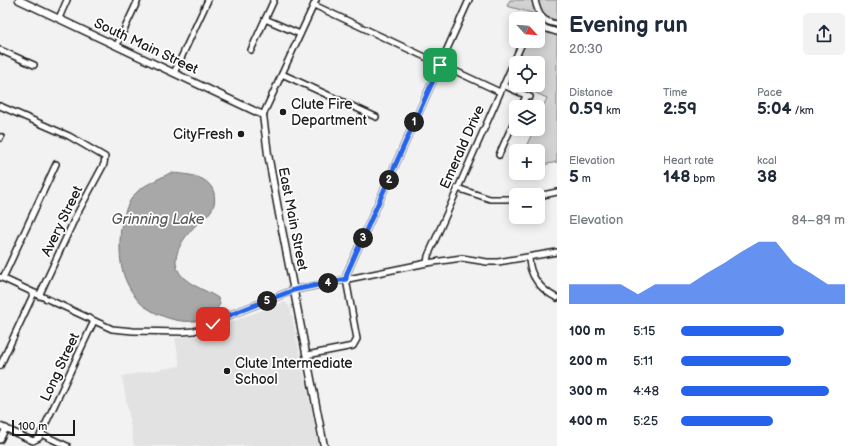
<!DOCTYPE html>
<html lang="en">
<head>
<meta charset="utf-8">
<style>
  body { margin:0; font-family:"Balsamiq Sans",sans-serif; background:#f2f2f3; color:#1f2937; height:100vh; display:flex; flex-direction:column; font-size:15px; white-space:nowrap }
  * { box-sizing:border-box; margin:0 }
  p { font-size:13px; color:#747a83 }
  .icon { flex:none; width:22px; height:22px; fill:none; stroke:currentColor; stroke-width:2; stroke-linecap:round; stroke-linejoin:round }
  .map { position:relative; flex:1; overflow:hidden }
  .panel { display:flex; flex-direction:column; background:#fff; width:300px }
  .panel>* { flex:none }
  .needle { width:26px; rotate:116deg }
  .tools { position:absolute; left:509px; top:12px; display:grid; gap:8px }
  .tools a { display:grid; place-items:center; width:36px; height:36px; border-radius:6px; background:#fff; box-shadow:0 2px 10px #0003; font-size:20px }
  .scale { position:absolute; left:12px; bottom:10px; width:63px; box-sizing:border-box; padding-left:4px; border:2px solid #1c1c1c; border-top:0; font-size:11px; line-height:14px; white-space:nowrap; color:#1c1c1c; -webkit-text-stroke:3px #fff; paint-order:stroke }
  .pin { position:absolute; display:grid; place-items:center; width:34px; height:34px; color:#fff; margin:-17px; border-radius:8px; box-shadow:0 2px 6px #0006 }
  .km { position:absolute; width:20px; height:20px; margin:-10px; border-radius:50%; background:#222; color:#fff; font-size:11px; line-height:20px; text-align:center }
  .round { display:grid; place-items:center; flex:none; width:42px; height:42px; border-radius:6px; background:#f2f2f3 }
  .overview { display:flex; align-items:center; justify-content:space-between; height:68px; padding:0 12px }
  h1 { font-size:22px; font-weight:700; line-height:30px }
  .stats { display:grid; grid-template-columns:repeat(3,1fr); gap:6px; height:68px; padding:4px 12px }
  .stats div { display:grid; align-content:center }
  .stats b { font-size:17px; font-weight:700 }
  .stats small { font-size:11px; font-weight:400 }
  .stats p { font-size:11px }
  .chart { height:112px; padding:8px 12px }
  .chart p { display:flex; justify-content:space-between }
  .chart svg { width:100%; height:72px; margin-top:4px; fill:#2563eb; opacity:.7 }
  ul { padding:0 12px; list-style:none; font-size:13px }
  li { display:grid; grid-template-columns:64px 48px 1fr; align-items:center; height:30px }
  li i { height:10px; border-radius:5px; background:#2563eb }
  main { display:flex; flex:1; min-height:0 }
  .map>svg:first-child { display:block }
  .built { fill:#e2e2e2 }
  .green { fill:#d2d2d2; stroke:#777 }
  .water { fill:#a8a8a8; stroke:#707070 }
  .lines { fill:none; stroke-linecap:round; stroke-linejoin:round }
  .minor-casing { stroke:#1c1c1c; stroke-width:8 }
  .major-casing { stroke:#1c1c1c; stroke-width:9 }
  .minor { stroke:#fff; stroke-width:5 }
  .major { stroke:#fff; stroke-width:6 }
  .route-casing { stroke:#fff; stroke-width:8 }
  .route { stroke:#2563eb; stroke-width:5 }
  .poi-dot { fill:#1c1c1c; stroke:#fff; stroke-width:1.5 }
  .labels { text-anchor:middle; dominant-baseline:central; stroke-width:3.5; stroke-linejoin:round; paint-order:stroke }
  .street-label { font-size:14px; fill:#1c1c1c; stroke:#fff }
  .poi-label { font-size:14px; fill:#1c1c1c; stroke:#fff; text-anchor:start }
  .water-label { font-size:15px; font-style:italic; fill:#5b5b5b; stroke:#fff }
</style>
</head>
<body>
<main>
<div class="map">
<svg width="557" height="446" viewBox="0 0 557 446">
  <rect width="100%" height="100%" fill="#f2f2f2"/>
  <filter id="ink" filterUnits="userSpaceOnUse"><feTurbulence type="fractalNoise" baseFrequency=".025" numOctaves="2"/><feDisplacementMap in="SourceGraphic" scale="8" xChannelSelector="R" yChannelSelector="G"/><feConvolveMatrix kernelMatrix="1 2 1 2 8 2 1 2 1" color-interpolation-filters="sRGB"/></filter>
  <g filter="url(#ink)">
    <polygon class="built" points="285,302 290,307 319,446 134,446 122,376 180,366 175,338 203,335 241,318"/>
    <g class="green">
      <polygon points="510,0 557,0 557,20 507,6"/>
      <polygon points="538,30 557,36 557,162 538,166 538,151 524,151 534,129 538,129 538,119 547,98 518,85 538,85 538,63 516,63 527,41 538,41"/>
    </g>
    <path class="water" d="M 170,173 C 186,174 209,175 214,193 C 215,200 215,204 211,211 C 208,215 202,220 198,223 C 187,234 172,251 177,268 C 183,284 205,289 218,298 L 220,304 C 206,331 168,322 147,308 C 139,304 132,293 128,285 C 119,269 119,246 121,228 C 124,214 127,201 138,191 C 146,184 161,178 170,173 Z"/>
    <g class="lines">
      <g class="minor-casing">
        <g id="minor">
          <path d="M 535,0 C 538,14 542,22 557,24"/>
          <polyline points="314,5 500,92"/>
          <polyline points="59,18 67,0"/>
          <polyline points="265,19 300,34"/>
          <polyline points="538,26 557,32"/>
          <polyline points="117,45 138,0"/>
          <polyline points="0,50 34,65"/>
          <polyline points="251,50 274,0"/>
          <polyline points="174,73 208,0"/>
          <polyline points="282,74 376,117"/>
          <polyline points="503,85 530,97"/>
          <polyline points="0,106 69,136 105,157 104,164 76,216 39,296"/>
          <polyline points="521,107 526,96"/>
          <polyline points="263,115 316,0"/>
          <polyline points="0,138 1,137"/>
          <polyline points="499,155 516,117"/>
          <polyline points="457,188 490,199 516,199"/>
          <polyline points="538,196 557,192"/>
          <path d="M 529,257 C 529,276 541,290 557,298"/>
          <polyline points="427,263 428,256 523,41"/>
          <polyline points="0,277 112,329 133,331 182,332 194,331 213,324 232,314 294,290 427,263 462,258 487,262 498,262 557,252"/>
          <polyline points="3,278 56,164"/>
          <polyline points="307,355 353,346 357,339 346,279 347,273 469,0"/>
          <polyline points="0,366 34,293"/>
          <polyline points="0,426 33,441 39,438 94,321"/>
          <polyline points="41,434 67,446"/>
          <polyline points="0,440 6,428"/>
        </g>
      </g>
      <g class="major-casing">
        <polyline id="major" points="19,0 263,115 268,154 279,214 324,446"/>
      </g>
      <use href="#minor" class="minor"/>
      <use href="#major" class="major"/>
    </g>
  </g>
  <g class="lines" filter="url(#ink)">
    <g class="route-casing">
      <polyline id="route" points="213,324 232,314 294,290 346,279 347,273 440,65"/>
    </g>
    <use href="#route" class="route"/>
  </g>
  <g class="poi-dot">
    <circle cx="283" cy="112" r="4"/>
    <circle cx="241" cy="134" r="4"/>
    <circle cx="227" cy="371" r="4"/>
  </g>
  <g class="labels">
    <g class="street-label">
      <text transform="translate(146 46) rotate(25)">South Main Street</text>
      <text transform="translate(462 147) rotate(-66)">Emerald Drive</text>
      <text transform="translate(293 219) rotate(79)">East Main Street</text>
      <text transform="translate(62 221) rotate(-64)">Avery Street</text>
      <text transform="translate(60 367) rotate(-65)">Long Street</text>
    </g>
    <g class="poi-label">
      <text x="291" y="104">Clute Fire<tspan x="291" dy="16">Department</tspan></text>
      <text x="233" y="134" text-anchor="end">CityFresh</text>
      <text x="235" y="363">Clute Intermediate<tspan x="235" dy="16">School</tspan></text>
    </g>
    <g class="water-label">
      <text x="158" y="219">Grinning Lake</text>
    </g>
  </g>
</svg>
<div class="tools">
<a><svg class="needle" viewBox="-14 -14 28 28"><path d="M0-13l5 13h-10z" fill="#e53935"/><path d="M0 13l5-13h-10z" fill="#747a83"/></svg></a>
<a><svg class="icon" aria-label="locate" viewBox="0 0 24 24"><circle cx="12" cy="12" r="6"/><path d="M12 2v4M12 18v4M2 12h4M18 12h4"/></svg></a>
<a><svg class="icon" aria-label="layers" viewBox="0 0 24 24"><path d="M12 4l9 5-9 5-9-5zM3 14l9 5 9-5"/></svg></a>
<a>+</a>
<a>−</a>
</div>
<div class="scale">100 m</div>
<div class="pin" style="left:440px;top:65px;background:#1e9e55"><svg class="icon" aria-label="arrive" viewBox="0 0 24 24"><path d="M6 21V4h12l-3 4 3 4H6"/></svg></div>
<div class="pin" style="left:213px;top:324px;background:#d93025"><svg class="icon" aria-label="check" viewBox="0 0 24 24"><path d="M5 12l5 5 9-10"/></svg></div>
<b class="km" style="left:414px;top:122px">1</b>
<b class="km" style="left:389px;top:180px">2</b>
<b class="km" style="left:363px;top:238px">3</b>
<b class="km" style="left:328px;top:283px">4</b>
<b class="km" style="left:267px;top:301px">5</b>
</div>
<section class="panel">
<div class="overview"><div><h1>Evening run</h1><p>20:30</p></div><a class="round"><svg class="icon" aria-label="share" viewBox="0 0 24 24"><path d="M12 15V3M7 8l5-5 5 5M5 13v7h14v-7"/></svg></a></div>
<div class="stats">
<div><p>Distance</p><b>0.59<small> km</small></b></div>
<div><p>Time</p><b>2:59</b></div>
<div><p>Pace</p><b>5:04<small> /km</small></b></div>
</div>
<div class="stats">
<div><p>Elevation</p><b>5<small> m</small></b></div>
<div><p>Heart rate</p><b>148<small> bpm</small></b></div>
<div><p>kcal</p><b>38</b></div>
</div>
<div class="chart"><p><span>Elevation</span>84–89 m</p>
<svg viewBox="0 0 160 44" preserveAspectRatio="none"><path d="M0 44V32L10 32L20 32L30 32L40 38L50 32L60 32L70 32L80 25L90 19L100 12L110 6L120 6L130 19L140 25L150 32L160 32V44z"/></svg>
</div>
<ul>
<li><b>100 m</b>5:15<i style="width:63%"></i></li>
<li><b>200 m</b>5:11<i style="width:67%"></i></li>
<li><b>300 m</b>4:48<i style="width:90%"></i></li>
<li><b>400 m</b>5:25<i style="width:56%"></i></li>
</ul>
</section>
</main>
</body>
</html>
